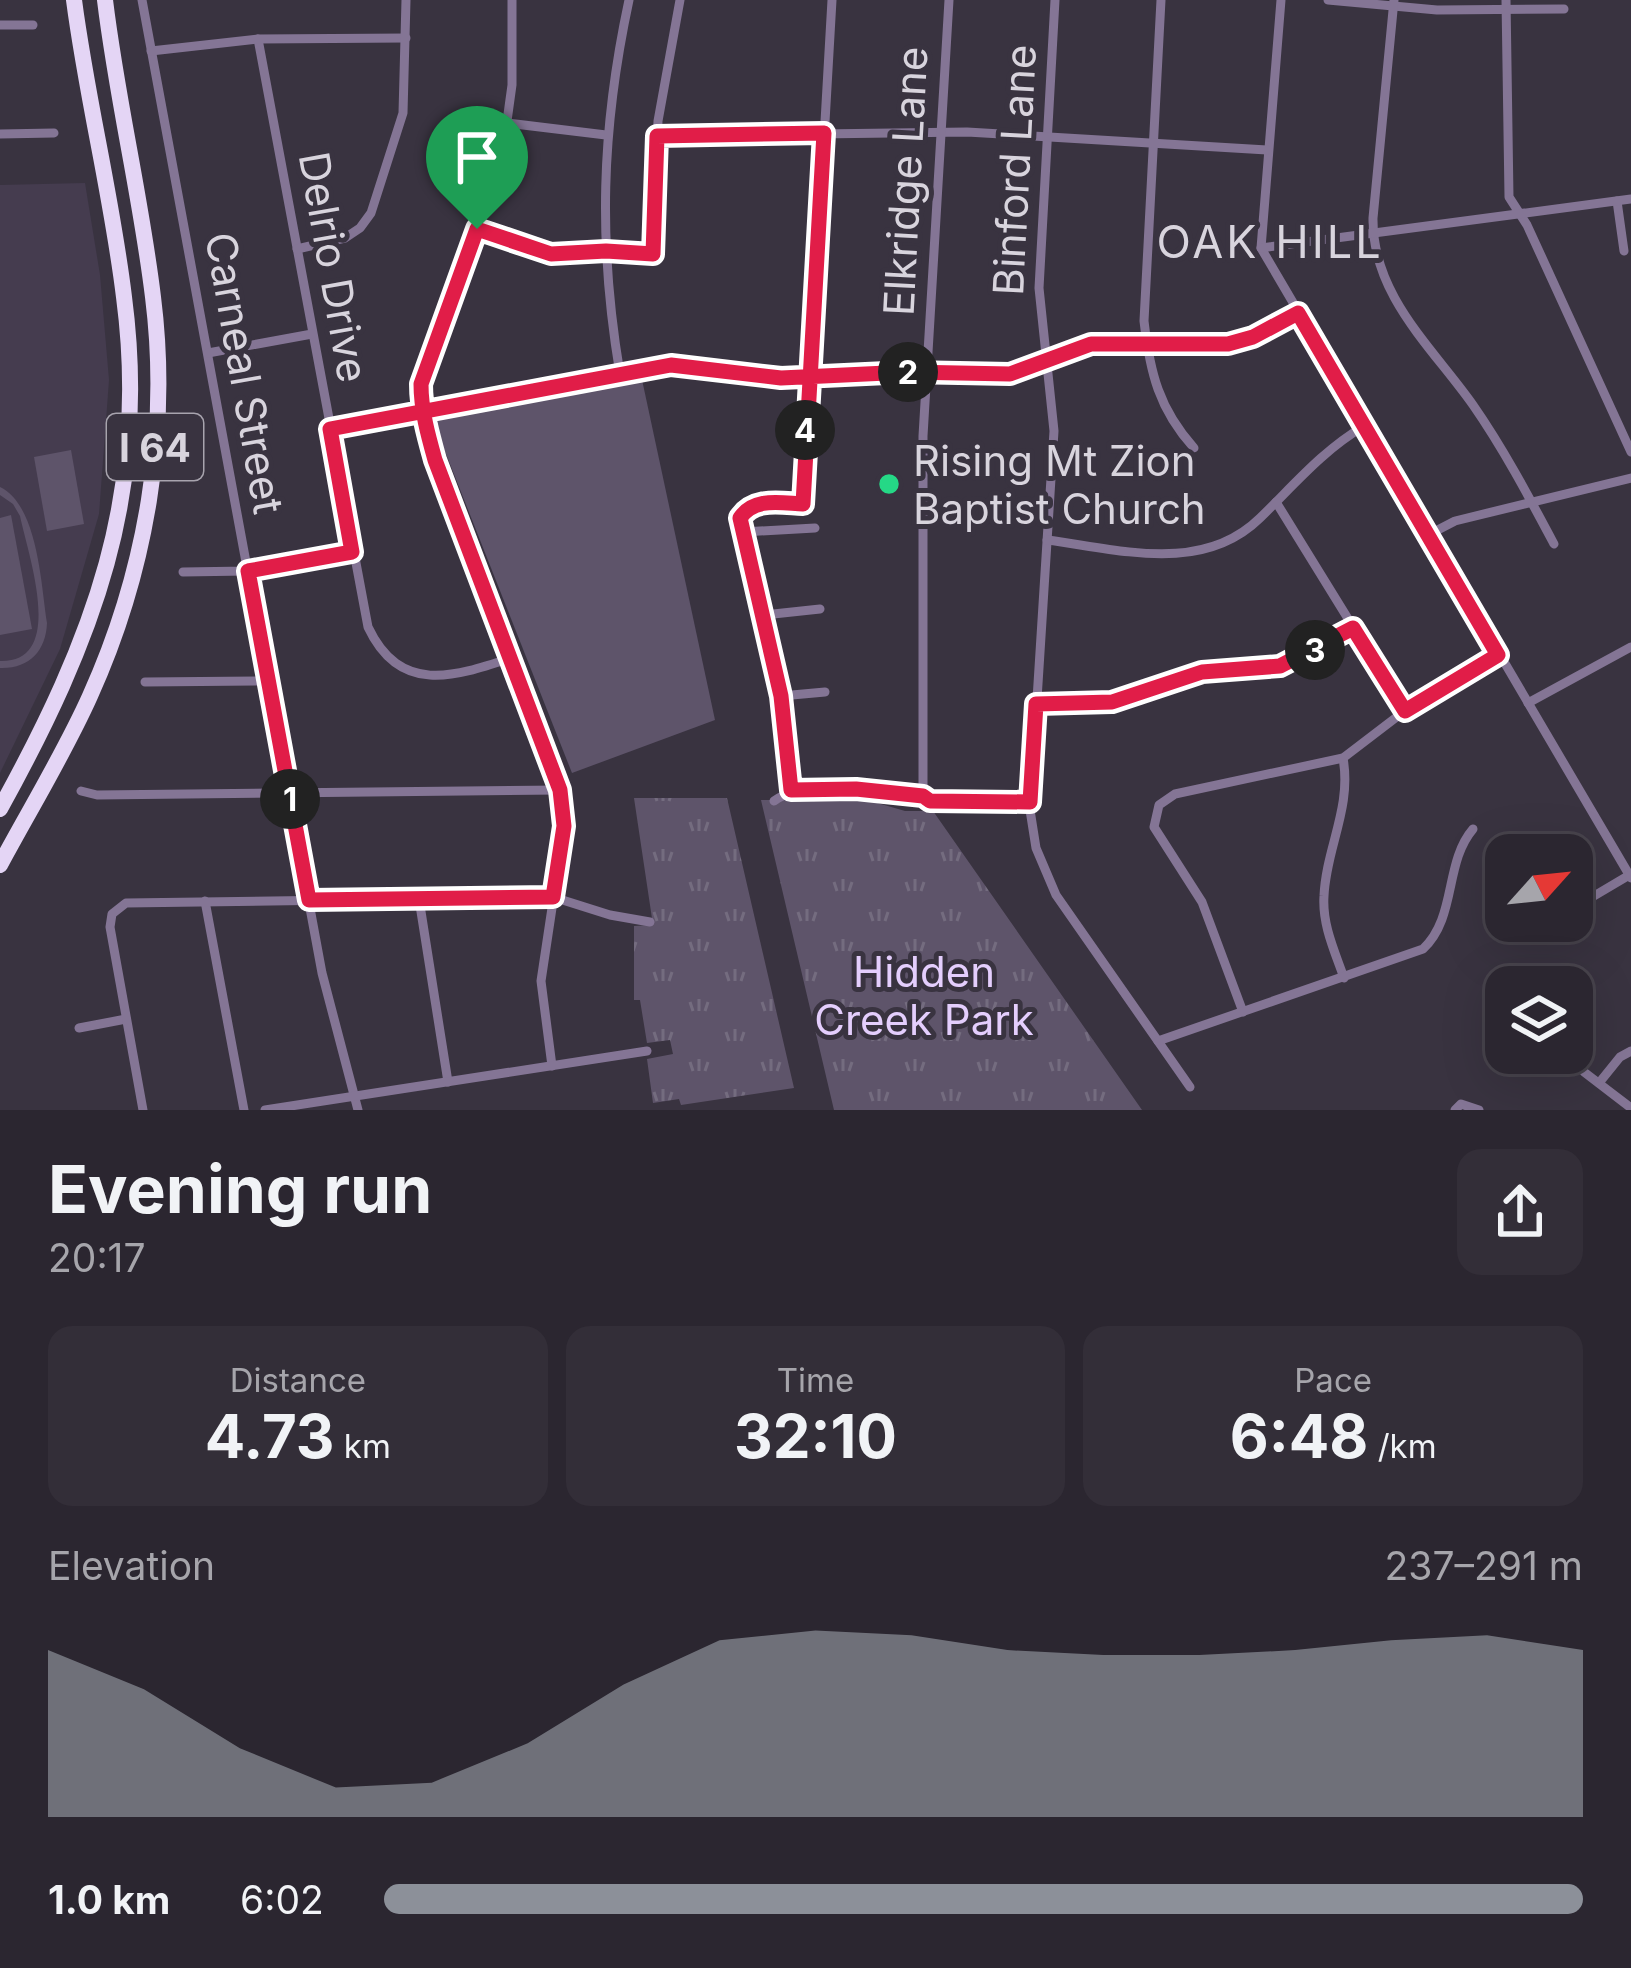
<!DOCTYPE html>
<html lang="en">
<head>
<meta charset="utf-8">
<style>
  body { margin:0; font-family:Inter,sans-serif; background:#332e38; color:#f1f3f6; height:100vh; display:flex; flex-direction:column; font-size:45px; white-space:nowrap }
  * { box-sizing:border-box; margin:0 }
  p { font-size:39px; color:#a6a5ab }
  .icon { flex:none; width:66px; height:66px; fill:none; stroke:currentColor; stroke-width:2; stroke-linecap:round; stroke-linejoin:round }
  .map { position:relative; height:1110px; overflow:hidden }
  .details { display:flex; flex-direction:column; background:#2b2630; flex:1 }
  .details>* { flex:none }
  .needle { width:78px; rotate:63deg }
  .fabs { position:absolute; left:1485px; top:834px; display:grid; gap:24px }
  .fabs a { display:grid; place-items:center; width:108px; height:108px; border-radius:24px; background:#2b2630; box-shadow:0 12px 48px #0002,0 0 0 3px #47434c; font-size:60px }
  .pin { position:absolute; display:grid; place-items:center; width:102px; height:102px; color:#fff; margin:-123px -51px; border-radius:50% 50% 50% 0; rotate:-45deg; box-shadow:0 0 12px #0007 }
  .pin .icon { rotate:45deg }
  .km { position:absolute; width:60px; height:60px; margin:-30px; border-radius:50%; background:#222; color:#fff; font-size:33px; line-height:60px; text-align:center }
  .round { display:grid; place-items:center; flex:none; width:126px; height:126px; border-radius:24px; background:#332e38 }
  .overview { display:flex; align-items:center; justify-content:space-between; height:204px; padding:0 48px }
  h1 { font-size:66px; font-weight:700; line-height:90px }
  .metrics { display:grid; grid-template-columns:repeat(3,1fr); gap:18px; height:204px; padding:12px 48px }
  .metrics div { display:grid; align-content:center; border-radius:24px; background:#332e38; text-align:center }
  .metrics b { font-size:60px; font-weight:700 }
  .metrics small { font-size:33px; font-weight:400 }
  .metrics p { font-size:33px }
  .chart { height:336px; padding:24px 48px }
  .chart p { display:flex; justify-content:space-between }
  .chart svg { width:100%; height:216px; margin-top:12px; fill:#8c9099; opacity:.7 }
  ul { padding:0 48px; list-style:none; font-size:39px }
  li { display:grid; grid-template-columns:192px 144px 1fr; align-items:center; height:90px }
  li i { height:30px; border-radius:15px; background:#8c9099 }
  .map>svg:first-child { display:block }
  .built { fill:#453c4f }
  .park { fill:url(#park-tufts) }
  .pitch { fill:#5e546a }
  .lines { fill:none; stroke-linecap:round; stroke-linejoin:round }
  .street { stroke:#847595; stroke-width:9 }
  .highway { stroke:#e4d5f5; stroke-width:16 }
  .route-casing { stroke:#fff; stroke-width:24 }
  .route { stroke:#e11d48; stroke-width:15 }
  .poi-dot { fill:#25d886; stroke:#393340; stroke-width:4.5 }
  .labels { text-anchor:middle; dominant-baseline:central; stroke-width:10; stroke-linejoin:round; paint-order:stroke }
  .shield { fill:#393340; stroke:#a8a4ae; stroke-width:3 }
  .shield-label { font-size:39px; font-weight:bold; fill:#d8d4dd }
  .street-label { font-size:42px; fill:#d8d4dd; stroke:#393340 }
  .poi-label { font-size:42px; fill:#d8d4dd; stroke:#393340; text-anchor:start }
  .park-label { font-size:42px; fill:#e4cefd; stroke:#393340 }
  .neighbourhood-label { font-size:45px; letter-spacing:3px; fill:#d8d4dd; stroke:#393340 }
</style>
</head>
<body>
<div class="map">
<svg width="1631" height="1110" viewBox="0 0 1631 1110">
  <defs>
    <pattern id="park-tufts" width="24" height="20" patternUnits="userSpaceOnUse" patternTransform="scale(3)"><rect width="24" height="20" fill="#5e546a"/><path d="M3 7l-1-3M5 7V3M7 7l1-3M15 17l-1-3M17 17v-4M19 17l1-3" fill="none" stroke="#746c7f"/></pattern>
  </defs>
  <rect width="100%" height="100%" fill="#393340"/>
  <polygon class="built" points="85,183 100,275 109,380 99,514 60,649 0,773 0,185"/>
  <g class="park">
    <polygon points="634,798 727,798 794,1088 681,1105 679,1099 653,1103 647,1059 673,1054 670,1040 647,1043 640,1000 634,1000 634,926 653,925"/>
    <polygon points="761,800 867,800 905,811 933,811 1142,1110 834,1110"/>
  </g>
  <g class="pitch">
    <polygon points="641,375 715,720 572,773 431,416"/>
    <polygon points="71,450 84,524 47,531 34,457"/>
    <path d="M 0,487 C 38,505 41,585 47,623 C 46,651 29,669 0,668 L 0,661 C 67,663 28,555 20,516 L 13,504 L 0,495 Z"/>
    <polygon points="11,515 32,629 0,635 0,518"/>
  </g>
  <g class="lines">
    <g class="street">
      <polyline points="142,0 322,973 358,1110"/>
      <polyline points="512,0 512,85 503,150 424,375 421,400 435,460 562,799 563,835 541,981 552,1066"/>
      <polyline points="1055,0 1039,288 1054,431 1030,810 1036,848 1056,895 1190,1087"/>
      <path d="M 1161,0 L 1144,321 C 1150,373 1159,409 1194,448"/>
      <polyline points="1281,0 1261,248 1631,878"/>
      <polyline points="1328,0 1437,10 1564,9"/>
      <path d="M 1394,0 L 1373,218 C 1372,295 1432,347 1473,405 C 1503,448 1529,497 1554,544"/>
      <polyline points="1506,0 1509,197 1527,225 1631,452"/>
      <polyline points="0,25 33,25"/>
      <path d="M 258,39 L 368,627 C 400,695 454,677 511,658"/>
      <polyline points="151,51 258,39 406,38"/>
      <polyline points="507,123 606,135"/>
      <polyline points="0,134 54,133"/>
      <polyline points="657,136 967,132 1267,150"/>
      <polyline points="1617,201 1624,251"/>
      <polyline points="477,229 551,254 606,251 653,254 658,121 680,0"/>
      <polyline points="1261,248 1631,199"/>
      <polyline points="297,249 345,238 360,228 371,213 403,113 406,0"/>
      <polyline points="208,353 312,334"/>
      <path d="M 620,374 C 598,243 601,130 629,0"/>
      <polyline points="330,429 671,365 754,377 908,372 1010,374 1091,344 1228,344 1253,337 1297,313"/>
      <polyline points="1276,502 1405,711"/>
      <polyline points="743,532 815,528"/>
      <polyline points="1428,535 1455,521 1631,478"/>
      <path d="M 1047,540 C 1118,549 1202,575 1260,518 C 1294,485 1322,451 1364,426"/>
      <polyline points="183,572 247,571 353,552"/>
      <polyline points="764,615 820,609"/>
      <polyline points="145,682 268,681"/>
      <polyline points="781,696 825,692"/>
      <polyline points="1528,703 1631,647"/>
      <polyline points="1036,704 1112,702 1202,672 1280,666 1353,628"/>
      <path d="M 1343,758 C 1352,808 1326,848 1324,896 C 1322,925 1335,952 1344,978"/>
      <path d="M 791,790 L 787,779 L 780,691 L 740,517 C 754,497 780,503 803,504 L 832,0"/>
      <polyline points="81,791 97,795 560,790"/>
      <polyline points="923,797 923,436 949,0"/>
      <path d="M 774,801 C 813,774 878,795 923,797 L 930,801 L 1030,802"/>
      <polyline points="419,899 448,1082"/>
      <polyline points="205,901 244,1110"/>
      <polyline points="1572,909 1631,874"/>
      <polyline points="1243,1012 1202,902 1154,827 1159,805 1175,794 1343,758 1415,703 1498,655"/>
      <polyline points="79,1028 126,1019"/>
      <path d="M 1158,1041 L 1423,949 C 1457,917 1444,863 1473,829"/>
      <polyline points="1584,1072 1631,1108"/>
      <polyline points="1599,1083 1620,1057 1631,1051"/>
      <polyline points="143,1110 110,927 112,914 126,903 553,897 610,915 650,922"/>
      <polyline points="265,1110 647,1051"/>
      <polyline points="1455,1110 1461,1104 1479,1110"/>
    </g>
    <g class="highway">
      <path d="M 0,809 C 93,640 150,494 124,297 C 112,197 87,100 74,0"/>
      <path d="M 0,865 C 30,809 64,754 90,696 C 146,572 170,432 153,297 C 141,197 117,100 105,0"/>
    </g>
  </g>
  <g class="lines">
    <g class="route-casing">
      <path id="route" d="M 477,229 L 421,384 C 421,410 428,435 435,460 L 560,790 L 564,826 L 553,897 L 309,900 L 248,571 L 352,552 L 330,429 L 671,365 L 781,378 L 908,372 L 1010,374 L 1091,344 L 1228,344 L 1253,337 L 1298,313 L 1498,655 L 1405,711 L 1353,628 L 1280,666 L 1202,672 L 1112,702 L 1036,704 L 1030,802 L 930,801 L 923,796 L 856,789 L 791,790 L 781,696 L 740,518 C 754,497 780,503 803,504 L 824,133 L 657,136 L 653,254 L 606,251 L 551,254 L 477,229"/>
    </g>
    <use href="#route" class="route"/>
  </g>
  <circle class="poi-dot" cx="889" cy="484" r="12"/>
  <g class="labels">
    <rect class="shield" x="107" y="414" width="96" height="66" rx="9"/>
    <g class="shield-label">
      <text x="155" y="447">I 64</text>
    </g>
    <g class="street-label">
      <text transform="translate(1014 170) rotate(-87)">Binford Lane</text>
      <text transform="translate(905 181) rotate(-87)">Elkridge Lane</text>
      <text transform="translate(334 267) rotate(80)">Delrio Drive</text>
      <text transform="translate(245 373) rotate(80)">Carneal Street</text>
    </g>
    <g class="poi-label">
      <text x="913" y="460">Rising Mt Zion<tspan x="913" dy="48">Baptist Church</tspan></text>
    </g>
    <g class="park-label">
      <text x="924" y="971">Hidden<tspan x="924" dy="48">Creek Park</tspan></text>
    </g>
    <g class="neighbourhood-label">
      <text x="1270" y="241">OAK HILL</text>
    </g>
  </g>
</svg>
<div class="fabs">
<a><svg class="needle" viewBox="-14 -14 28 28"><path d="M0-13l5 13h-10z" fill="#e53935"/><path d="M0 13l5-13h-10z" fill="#a6a5ab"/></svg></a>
<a><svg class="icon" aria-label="layers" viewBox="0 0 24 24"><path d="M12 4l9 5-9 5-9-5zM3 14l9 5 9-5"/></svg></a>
</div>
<div class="pin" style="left:477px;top:229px;background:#1e9e55"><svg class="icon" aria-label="arrive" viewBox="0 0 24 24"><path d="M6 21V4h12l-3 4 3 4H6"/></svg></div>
<b class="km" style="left:290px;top:799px">1</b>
<b class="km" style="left:908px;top:372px">2</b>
<b class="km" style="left:1315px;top:650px">3</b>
<b class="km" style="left:805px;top:430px">4</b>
</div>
<section class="details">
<div class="overview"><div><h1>Evening run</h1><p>20:17</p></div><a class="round"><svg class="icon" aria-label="share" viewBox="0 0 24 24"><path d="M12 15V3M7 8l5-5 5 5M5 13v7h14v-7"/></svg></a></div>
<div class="metrics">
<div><p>Distance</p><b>4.73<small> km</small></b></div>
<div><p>Time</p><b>32:10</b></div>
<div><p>Pace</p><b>6:48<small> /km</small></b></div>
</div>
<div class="chart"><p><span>Elevation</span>237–291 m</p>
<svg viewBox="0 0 160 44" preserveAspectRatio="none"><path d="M0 44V10L10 18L20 30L30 38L40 37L50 29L60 17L70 8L80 6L90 7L100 10L110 11L120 11L130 10L140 8L150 7L160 10V44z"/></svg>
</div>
<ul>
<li><b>1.0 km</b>6:02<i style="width:100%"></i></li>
</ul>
</section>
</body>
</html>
